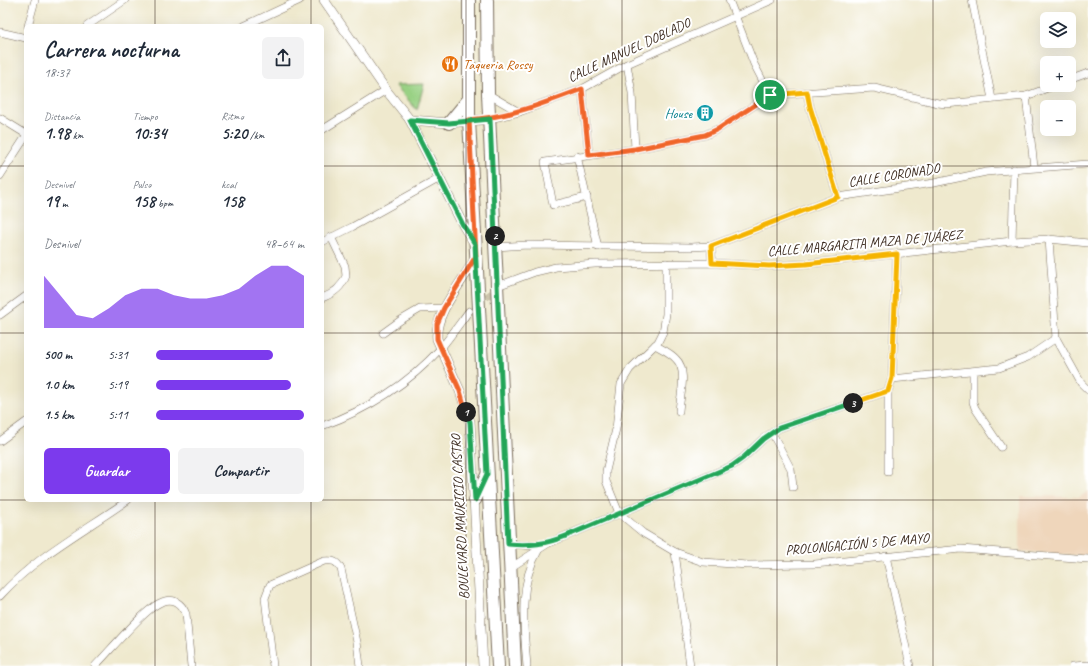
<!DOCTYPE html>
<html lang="es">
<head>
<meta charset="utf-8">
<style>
  body { margin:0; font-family:Caveat,sans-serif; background:#f2f2f3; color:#1f2937; height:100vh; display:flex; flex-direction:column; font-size:15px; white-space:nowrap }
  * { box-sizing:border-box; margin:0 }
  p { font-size:13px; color:#747a83 }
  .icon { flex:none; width:22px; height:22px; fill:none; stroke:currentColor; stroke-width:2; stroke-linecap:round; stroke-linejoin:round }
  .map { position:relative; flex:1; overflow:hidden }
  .sheet { position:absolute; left:24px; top:24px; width:300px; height:478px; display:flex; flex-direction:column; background:#fff; border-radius:6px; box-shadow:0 4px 16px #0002 }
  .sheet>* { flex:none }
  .tools { position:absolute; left:1040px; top:12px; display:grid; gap:8px }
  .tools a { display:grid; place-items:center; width:36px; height:36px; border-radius:6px; background:#fff; box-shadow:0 4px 16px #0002; font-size:20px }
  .pin { position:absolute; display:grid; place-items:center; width:34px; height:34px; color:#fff; margin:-17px; border:2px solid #fff; border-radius:50%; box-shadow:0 1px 4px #0007 }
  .km { position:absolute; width:20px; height:20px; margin:-10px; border-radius:50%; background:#222; color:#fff; font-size:11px; line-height:20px; text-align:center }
  .round { display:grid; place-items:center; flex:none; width:42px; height:42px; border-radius:6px; background:#f2f2f3 }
  .overview { display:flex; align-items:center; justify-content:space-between; height:68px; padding:0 20px }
  h1 { font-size:22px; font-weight:600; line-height:30px }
  .figures { display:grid; grid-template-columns:repeat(3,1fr); gap:6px; height:68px; padding:4px 20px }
  .figures div { display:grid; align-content:center }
  .figures b { font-size:17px; font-weight:600 }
  .figures small { font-size:11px; font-weight:400 }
  .figures p { font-size:11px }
  .chart { height:112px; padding:8px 20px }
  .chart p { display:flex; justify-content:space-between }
  .chart svg { width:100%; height:72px; margin-top:4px; fill:#7c3aed; opacity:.7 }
  .button { display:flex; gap:8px; margin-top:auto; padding:8px 20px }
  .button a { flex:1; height:46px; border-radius:6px; background:#7c3aed; color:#fff; font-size:16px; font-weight:600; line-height:46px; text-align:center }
  .button a+a { background:#f2f2f3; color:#1f2937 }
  ul { padding:0 20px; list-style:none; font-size:13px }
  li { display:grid; grid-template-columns:64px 48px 1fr; align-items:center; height:30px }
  li i { height:10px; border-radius:5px; background:#7c3aed }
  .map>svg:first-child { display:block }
  .built { fill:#efd6bb }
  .green { fill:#99d184; stroke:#6a7e51 }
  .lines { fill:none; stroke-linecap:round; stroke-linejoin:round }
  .minor-tunnel { stroke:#cbc3ab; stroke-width:7; stroke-dasharray:7 3.5; stroke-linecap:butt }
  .minor-casing { stroke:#7a6d5c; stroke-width:8 }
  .tertiary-casing { stroke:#7a6d5c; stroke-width:10 }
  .primary-casing { stroke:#7a6d5c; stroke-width:14 }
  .trunk-casing { stroke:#7a6d5c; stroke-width:14 }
  .minor { stroke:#fff; stroke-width:7 }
  .tertiary { stroke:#fff; stroke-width:9 }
  .primary { stroke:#fff; stroke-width:12 }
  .trunk { stroke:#fff; stroke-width:12 }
  .split-1-casing { stroke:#fff; stroke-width:8 }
  .split-2-casing { stroke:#fff; stroke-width:8 }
  .split-3-casing { stroke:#fff; stroke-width:8 }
  .split-4-casing { stroke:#fff; stroke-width:8 }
  .split-1 { stroke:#f0652b; stroke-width:5 }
  .split-2 { stroke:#22a559; stroke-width:5 }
  .split-3 { stroke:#22a559; stroke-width:5 }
  .split-4 { stroke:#f5b400; stroke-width:5 }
  .grid { fill:none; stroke:#3b2a1e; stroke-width:1; stroke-opacity:0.55 }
  .labels { text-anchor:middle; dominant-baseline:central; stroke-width:4; stroke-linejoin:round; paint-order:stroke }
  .street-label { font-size:14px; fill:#3b2a1e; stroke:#fff }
  .food-label { font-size:14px; fill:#c56008; stroke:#fff; text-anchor:start }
  .culture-label { font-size:14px; fill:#0d838f; stroke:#fff; text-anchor:end }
</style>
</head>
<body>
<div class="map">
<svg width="1088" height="666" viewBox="0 0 1088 666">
  <rect width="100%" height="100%" fill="#fff"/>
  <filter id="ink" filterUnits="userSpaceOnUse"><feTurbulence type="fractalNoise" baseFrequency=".025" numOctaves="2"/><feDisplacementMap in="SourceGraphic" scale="8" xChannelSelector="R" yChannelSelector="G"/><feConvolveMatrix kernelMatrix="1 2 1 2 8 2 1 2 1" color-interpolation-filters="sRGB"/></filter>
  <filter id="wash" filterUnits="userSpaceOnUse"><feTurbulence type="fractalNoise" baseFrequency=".012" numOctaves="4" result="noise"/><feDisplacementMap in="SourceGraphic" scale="16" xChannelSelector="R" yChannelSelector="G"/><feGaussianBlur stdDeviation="0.9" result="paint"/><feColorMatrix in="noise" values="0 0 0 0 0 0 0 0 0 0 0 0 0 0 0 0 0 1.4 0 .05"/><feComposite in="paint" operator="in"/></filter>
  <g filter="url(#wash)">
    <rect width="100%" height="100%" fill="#efe9ce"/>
    <polygon class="built" points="1088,491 1088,556 1020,551 1020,496 1080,497"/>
    <polygon class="green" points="424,84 417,110 395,85"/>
  </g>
  <g filter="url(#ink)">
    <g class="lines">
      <polyline class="minor-tunnel" points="478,304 498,288"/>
      <g class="minor-casing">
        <g id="minor">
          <polyline points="729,0 754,64 770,95"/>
          <polyline points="972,0 992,99"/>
          <polyline points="28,26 35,0"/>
          <polyline points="87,26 125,0"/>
          <polyline points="244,26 300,0"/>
          <polyline points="0,32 26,38"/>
          <polyline points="627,64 632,93 635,149"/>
          <polyline points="1069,80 1088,73"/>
          <polyline points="582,89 589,155"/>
          <polyline points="807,92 810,107 838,197"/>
          <polyline points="488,94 519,112"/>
          <polyline points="1026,96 1034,167"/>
          <polyline points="0,118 26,134"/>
          <polyline points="490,119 519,112 582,89 627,64 772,0"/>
          <polyline points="322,130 386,90"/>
          <polyline points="577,156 598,247"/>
          <polyline points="0,176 26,136"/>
          <polyline points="587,197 553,205 545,162 635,149 705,135 718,129 770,95 874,88 938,103 946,104 1026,96 1056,85"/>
          <polyline points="1012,241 1014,169"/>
          <polyline points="322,242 352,227 440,178"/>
          <polyline points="711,246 712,263"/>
          <polyline points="496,247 527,245 691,247 711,246 838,197 934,183 986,172 1088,164"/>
          <polyline points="666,263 666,314 663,332 658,342 630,369 621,384 616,429 606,471 606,481 619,513 643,533 675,552 703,562 748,565 815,564 961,549 1088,559"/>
          <polyline points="503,284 535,272 556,267 595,264 712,263 769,266 805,264 1012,241 1049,239 1088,243"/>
          <path d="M 322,298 C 333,294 342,287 346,276 L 345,266 L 331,237"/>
          <polyline points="0,315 26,296"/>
          <polyline points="383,333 401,320 420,309 444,308"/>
          <polyline points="1056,338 1081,383 1088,390"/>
          <path d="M 655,345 C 662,349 671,353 676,359 C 688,370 680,396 679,411"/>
          <polyline points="973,372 973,402 975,408 1001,447"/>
          <polyline points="892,379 999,368 1028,357 1056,338 1049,239"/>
          <path d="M 322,426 C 367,410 409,383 441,348 C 451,336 460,323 469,311"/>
          <polyline points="772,433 791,469 793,487"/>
          <polyline points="0,441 26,422"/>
          <polyline points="888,472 888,391 892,379 897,254"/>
          <polyline points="508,544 534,546 545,544"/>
          <polyline points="675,552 690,666"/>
          <polyline points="886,556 910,666"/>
          <polyline points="510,568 549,543 732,466 743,458 763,439 779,428 888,391"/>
          <path d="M 0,596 C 36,556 84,531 128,500"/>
          <path d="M 95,666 C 109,652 146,607 162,602 C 173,597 182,603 186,614 L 191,666"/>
          <path d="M 273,666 L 265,598 L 270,585 L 324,561 C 333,560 337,561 341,569 L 357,642 L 360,666"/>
          <path d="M 527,666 C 524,628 518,585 538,551"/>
          <polyline points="1073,666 1088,665"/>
        </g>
      </g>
      <g class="tertiary-casing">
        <g id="tertiary">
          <polyline points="324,0 386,90 410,120 463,225 475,244"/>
          <polyline points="410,120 449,123 490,119"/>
          <path d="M 476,257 C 464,281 434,312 437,339 L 460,391 L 470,422 L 483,666"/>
        </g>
      </g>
      <g class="primary-casing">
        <g id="primary">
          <polyline points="469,0 469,120 498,666"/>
          <polyline points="487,0 488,94 515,666"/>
          <polyline points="475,500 487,475"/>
        </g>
      </g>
      <g class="trunk-casing">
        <polyline id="trunk" points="449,123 469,99"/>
      </g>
      <use href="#minor" class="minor"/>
      <use href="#tertiary" class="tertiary"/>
      <use href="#primary" class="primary"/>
      <use href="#trunk" class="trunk"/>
    </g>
  </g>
  <g class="lines" filter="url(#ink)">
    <g class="split-1-casing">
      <path id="split-1" d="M 466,412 L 460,391 L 437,339 L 437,324 L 444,308 L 476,256 L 469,120 C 509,117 545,103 582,89 L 589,155 L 635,149 L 705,135 L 718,129 L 770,95"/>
    </g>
    <g class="split-2-casing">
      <polyline id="split-2" points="466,412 470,422 475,500 487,474 475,244 463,225 410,120 449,123 490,119 495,236"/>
    </g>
    <g class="split-3-casing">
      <path id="split-3" d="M 495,236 L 508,544 C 530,546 546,544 566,536 L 732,466 L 743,458 L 763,439 L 779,428 L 853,403"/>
    </g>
    <g class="split-4-casing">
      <polyline id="split-4" points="770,95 807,92 810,107 838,197 711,246 712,263 769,266 806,264 897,254 892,378 888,391 853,403"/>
    </g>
    <use href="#split-1" class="split-1"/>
    <use href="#split-2" class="split-2"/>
    <use href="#split-3" class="split-3"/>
    <use href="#split-4" class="split-4"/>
  </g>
  <path class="grid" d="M 155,0 L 155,26M 311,0 L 311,26M 466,0 L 466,666M 622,0 L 622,666M 777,0 L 777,666M 933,0 L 933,666M 0,166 L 26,166M 322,166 L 1088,166M 0,333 L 26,333M 322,333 L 1088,333M 0,500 L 26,500M 155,500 L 155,666M 311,500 L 311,666M 322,500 L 1088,500"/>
  <defs>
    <g id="restaurant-disc" transform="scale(0.9)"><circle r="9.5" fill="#e8710a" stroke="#fff"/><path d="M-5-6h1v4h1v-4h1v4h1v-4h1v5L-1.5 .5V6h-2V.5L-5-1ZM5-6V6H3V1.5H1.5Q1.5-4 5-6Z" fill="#fff"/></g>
    <g id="building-disc" transform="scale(0.9)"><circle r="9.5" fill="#0f9aa8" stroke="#fff"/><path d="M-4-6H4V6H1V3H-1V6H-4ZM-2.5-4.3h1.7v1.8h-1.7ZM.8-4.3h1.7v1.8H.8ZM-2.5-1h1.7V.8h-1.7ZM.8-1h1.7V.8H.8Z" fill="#fff"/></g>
  </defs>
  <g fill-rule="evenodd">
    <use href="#restaurant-disc" x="450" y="64"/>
    <use href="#building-disc" x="705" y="113"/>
  </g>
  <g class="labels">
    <g class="street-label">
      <text transform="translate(629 50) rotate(-25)">CALLE MANUEL DOBLADO</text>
      <text transform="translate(894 175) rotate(-9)">CALLE CORONADO</text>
      <text transform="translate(865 243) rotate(-5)">CALLE MARGARITA MAZA DE JUÁREZ</text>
      <text transform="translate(460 517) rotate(-93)">BOULEVARD MAURICIO CASTRO</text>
      <text transform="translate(857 544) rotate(-5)">PROLONGACIÓN 5 DE MAYO</text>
    </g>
    <g class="food-label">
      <text x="463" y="64">Taqueria Rossy</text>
    </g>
    <g class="culture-label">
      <text x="692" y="113">House</text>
    </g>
  </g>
</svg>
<div class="tools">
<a><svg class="icon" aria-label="layers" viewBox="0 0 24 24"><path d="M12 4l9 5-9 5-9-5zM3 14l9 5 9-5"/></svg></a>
<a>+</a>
<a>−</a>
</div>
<div class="pin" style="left:770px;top:95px;background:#1e9e55"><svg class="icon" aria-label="arrive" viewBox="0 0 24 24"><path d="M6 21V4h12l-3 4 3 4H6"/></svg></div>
<b class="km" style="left:466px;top:412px">1</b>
<b class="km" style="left:495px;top:236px">2</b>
<b class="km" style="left:853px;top:403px">3</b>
<section class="sheet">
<div class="overview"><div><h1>Carrera nocturna</h1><p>18:37</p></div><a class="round"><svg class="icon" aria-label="share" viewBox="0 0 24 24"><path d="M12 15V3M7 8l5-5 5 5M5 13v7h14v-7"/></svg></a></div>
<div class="figures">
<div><p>Distancia</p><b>1.98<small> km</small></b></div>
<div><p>Tiempo</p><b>10:34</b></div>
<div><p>Ritmo</p><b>5:20<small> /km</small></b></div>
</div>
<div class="figures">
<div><p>Desnivel</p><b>19<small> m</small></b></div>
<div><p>Pulso</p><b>158<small> bpm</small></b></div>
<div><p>kcal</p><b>158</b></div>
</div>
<div class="chart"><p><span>Desnivel</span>48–64 m</p>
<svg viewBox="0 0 160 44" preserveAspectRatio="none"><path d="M0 44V12L10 24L20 36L30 38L40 32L50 24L60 20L70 20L80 24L90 26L100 26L110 24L120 20L130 12L140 6L150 6L160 12V44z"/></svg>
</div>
<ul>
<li><b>500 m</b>5:31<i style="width:79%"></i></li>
<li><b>1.0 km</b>5:19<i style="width:91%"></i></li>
<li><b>1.5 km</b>5:11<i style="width:100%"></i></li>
</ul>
<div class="button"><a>Guardar</a><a>Compartir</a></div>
</section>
</div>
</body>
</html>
